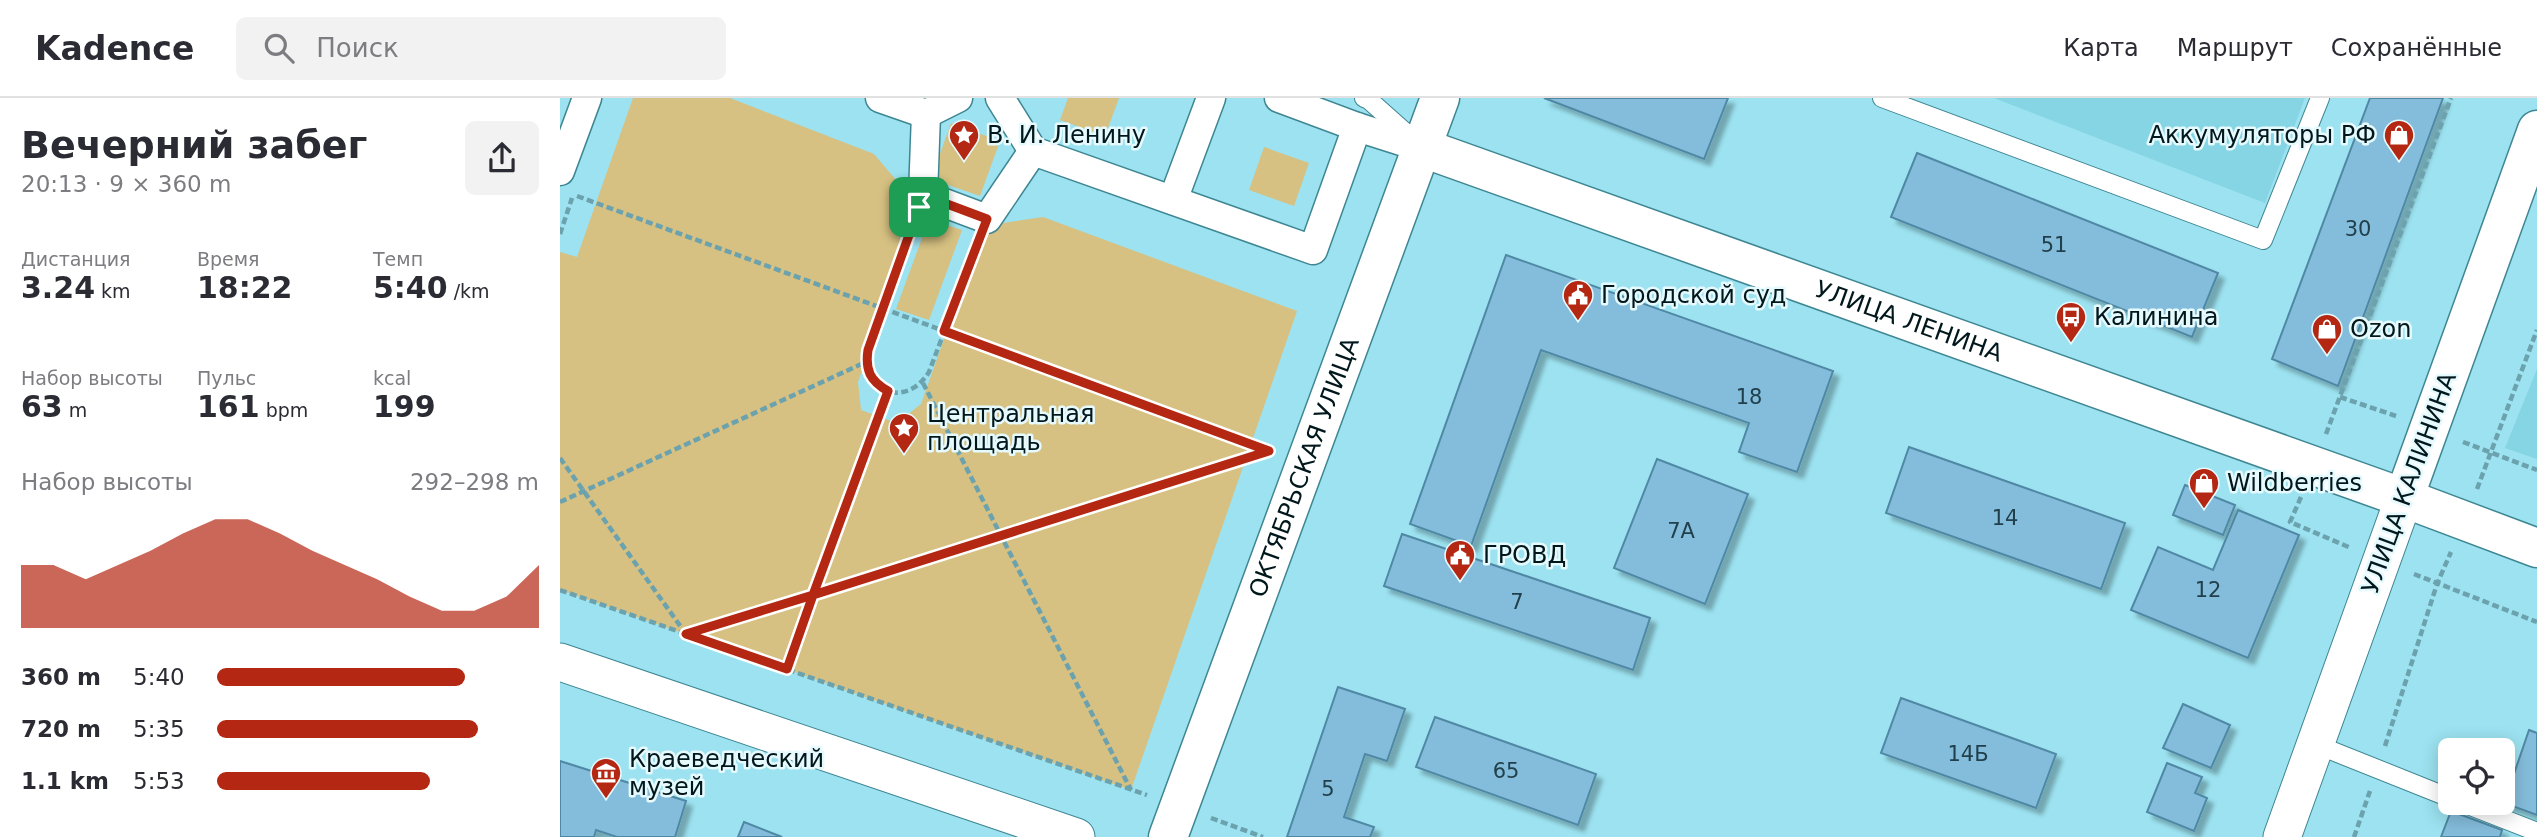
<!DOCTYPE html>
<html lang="ru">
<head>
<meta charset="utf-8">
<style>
  body { margin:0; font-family:"DejaVu Sans",sans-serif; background:#f2f2f3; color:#2b2b33; height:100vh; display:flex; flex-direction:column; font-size:26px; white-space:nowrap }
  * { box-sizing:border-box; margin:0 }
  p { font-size:23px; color:#7c7c81 }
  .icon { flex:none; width:38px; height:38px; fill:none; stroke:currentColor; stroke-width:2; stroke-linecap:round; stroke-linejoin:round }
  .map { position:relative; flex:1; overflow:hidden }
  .side { display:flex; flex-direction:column; background:#fff; width:560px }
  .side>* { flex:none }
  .fabs { position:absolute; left:1878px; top:640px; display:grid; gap:14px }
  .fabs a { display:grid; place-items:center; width:77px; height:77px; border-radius:10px; background:#fff; box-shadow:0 4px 18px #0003; font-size:35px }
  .pin { position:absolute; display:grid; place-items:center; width:60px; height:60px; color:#fff; margin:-30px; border-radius:14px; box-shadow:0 4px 10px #0006 }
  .round { display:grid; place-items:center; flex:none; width:74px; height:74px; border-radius:10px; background:#f2f2f3 }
  .head { display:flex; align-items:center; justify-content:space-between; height:119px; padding:0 21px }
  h1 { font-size:38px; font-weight:800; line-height:52px }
  .metrics { display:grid; grid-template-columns:repeat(3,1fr); gap:10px; height:119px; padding:7px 21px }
  .metrics div { display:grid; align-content:center }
  .metrics b { font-size:30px; font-weight:800 }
  .metrics small { font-size:19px; font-weight:400 }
  .metrics p { font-size:19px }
  .chart { height:196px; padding:14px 21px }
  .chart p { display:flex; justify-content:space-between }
  .chart svg { width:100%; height:126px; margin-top:7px; fill:#b42712; opacity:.7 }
  ul { padding:0 21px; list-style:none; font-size:23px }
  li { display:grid; grid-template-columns:112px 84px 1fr; align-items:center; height:52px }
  li i { height:18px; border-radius:9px; background:#b42712 }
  header { display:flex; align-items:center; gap:42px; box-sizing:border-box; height:98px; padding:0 35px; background:#fff; border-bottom:2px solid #e1e1e2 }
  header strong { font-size:33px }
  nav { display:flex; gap:38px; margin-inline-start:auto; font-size:24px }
  .search { width:490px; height:63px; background:#f2f2f3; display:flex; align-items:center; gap:18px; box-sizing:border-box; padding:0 24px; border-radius:10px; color:#7c7c81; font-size:26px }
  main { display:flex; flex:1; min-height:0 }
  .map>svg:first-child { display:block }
  .built { fill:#85d5e5 }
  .green { fill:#d6c182 }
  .building { fill:#84bddb; stroke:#5088a4; stroke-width:2; filter:url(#shadow) }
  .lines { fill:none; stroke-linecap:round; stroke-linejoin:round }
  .service-casing { stroke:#3f8693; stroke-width:20 }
  .pedestrian-casing { stroke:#3f8693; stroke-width:31 }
  .minor-casing { stroke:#3f8693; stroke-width:39 }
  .tertiary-casing { stroke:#3f8693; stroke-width:41 }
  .path { stroke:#6ba2ad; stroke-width:4.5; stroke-dasharray:7 3.5; stroke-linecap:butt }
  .service { stroke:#fff; stroke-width:18 }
  .pedestrian { stroke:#fff; stroke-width:28 }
  .minor { stroke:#fff; stroke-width:37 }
  .tertiary { stroke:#fff; stroke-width:38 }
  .route-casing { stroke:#fff; stroke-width:14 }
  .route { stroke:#b42712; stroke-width:9 }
  .labels { text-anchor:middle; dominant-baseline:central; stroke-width:5; stroke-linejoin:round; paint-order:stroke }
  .number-label { font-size:21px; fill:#21404c }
  .poi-label { font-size:24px; fill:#00171c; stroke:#e6fafe; text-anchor:start }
  .street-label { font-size:24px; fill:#00171c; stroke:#e6fafe }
</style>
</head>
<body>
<header>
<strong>Kadence</strong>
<div class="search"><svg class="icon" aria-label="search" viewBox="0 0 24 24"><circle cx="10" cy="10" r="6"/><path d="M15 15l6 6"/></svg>Поиск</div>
<nav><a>Карта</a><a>Маршрут</a><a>Сохранённые</a></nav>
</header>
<main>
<section class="side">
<div class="head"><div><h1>Вечерний забег</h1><p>20:13 · 9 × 360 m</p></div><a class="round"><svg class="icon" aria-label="share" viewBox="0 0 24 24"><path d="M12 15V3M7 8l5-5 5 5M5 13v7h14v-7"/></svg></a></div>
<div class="metrics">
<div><p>Дистанция</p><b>3.24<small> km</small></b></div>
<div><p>Время</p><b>18:22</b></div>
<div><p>Темп</p><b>5:40<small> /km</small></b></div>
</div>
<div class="metrics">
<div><p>Набор высоты</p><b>63<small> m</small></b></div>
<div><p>Пульс</p><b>161<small> bpm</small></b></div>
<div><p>kcal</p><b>199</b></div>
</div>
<div class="chart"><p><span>Набор высоты</span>292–298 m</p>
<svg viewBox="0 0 160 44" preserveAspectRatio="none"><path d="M0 44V22L10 22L20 27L30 22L40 17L50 11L60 6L70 6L80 11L90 17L100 22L110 27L120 33L130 38L140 38L150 33L160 22V44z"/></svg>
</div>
<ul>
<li><b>360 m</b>5:40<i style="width:77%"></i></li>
<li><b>720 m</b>5:35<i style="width:81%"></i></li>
<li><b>1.1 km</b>5:53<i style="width:66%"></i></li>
</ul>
</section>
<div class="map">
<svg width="1977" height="739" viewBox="0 0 1977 739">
  <defs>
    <filter id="shadow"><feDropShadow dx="6" dy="6" stdDeviation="2" flood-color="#0004"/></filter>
  </defs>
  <rect width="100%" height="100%" fill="#9ce2f0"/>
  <g class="built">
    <polygon points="1434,0 1745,0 1705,105"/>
    <polygon points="1977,271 1977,361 1945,350"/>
  </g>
  <g class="green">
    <polygon points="73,0 170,0 314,56 359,109 298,284 301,312 337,325 361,306 424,128 483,119 737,213 571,692 0,492 0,154 17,159"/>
    <polygon points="508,0 559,0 545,38 500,22"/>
    <polygon points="391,25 440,43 420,98 371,81"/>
    <polygon points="704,49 749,65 734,108 689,92"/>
    <polygon points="369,121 402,132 369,222 336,211"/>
  </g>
  <g class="building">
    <polygon points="984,0 1168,0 1144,61"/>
    <polygon points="1810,0 1883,0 1778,288 1712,261"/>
    <polygon points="1357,55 1658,175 1632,239 1331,119"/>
    <polygon points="946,157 1273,273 1237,374 1179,354 1189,325 981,252 911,448 850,426"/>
    <polygon points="1349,349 1565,425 1541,491 1326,415"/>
    <polygon points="1097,361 1188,396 1145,506 1054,470"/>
    <polygon points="1625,387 1675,407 1663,437 1613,417"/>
    <polygon points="1678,412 1739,437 1688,560 1571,512 1598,449 1653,472"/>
    <polygon points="842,436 1090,520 1073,572 824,488"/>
    <polygon points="778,589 845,611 827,663 805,656 784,719 814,729 810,739 727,739"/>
    <polygon points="1341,600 1496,656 1476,710 1321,655"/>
    <polygon points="1623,606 1670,627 1651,670 1603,650"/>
    <polygon points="875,619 1036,676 1018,727 856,669"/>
    <polygon points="1969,632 1977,635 1977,717 1944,705"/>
    <polygon points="0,663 126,703 115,739 57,739 36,732 34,739 0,739"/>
    <polygon points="1607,665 1642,679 1635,695 1647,700 1634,733 1587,714"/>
    <polygon points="1891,713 1942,732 1940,739 1881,739"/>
    <polygon points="184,724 222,739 178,739"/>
  </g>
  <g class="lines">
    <g class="service-casing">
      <g id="service">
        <polyline points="804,0 809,2 854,42"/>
        <polyline points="1322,0 1703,142 1760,0"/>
        <polyline points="1755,646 1890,700"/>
        <polyline points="1903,705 1977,734"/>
      </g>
    </g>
    <g class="pedestrian-casing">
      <g id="pedestrian">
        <polyline points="320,0 366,16 398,0"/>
        <polyline points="440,0 473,53 753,152 797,29"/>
        <polyline points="719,0 797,29 863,50"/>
        <polyline points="366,16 363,97 427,121 473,53"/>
        <polyline points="0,73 27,0"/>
        <polyline points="613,102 651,0"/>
      </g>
    </g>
    <g class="minor-casing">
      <g id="minor">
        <polyline points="0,564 516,739"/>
        <polyline points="1722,739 1844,400"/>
      </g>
    </g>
    <g class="tertiary-casing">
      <g id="tertiary">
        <path id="s1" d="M 863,50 L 1844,400 L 1977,450"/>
        <polyline points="1844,400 1977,32"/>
        <path id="s2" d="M 608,739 L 880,0"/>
      </g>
    </g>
    <g class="path">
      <polyline points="17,98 708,352"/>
      <path d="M 354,124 L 308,252 C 301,295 346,311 369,274 L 417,147"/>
      <polyline points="0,136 12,100"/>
      <polyline points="363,285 571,692"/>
      <polyline points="1780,299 1836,318"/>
      <polyline points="1766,336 1891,0"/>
      <polyline points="1903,344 1977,372"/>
      <polyline points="0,360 126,536 709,353"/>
      <polyline points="1917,391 1977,232"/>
      <polyline points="1741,399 1730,424 1791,450"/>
      <polyline points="0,404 306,264"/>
      <polyline points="1854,476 1977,524"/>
      <polyline points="0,492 587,697"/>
      <polyline points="227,571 328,293"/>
      <polyline points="1825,648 1877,486 1891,454"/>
      <polyline points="651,720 703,739"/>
      <polyline points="1794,739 1810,693"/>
    </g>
    <use href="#service" class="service"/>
    <use href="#pedestrian" class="pedestrian"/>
    <use href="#minor" class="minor"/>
    <use href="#tertiary" class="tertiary"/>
  </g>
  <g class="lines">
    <g class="route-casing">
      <path id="route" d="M 359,109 L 308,252 C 305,272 310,283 328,293 L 253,497 L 126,536 L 227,571 L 253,497 L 709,353 L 384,233 L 427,121 L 363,97 L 359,109"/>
    </g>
    <use href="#route" class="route"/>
  </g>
  <defs>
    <g id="sight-pin" transform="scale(1.575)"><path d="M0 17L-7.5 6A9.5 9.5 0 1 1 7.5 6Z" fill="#b42712" stroke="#e6fafe"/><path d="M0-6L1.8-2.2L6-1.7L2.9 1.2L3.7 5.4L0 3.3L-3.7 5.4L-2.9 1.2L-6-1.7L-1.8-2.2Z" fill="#fff"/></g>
    <g id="shop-pin" transform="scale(1.575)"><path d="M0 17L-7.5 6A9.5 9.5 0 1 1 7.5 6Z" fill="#b42712" stroke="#e6fafe"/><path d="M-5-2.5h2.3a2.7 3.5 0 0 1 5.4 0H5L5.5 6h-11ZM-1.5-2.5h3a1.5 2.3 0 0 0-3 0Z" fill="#fff"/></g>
    <g id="civic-pin" transform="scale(1.575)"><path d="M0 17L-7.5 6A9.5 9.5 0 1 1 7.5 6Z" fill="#b42712" stroke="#e6fafe"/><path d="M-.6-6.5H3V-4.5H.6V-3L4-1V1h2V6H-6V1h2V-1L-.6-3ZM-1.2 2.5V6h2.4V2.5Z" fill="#fff"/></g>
    <g id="bus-pin" transform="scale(1.575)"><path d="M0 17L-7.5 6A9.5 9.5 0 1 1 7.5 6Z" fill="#b42712" stroke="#e6fafe"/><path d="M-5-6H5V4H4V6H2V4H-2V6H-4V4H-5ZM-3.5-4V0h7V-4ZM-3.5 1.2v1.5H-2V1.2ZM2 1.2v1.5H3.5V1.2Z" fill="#fff"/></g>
    <g id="museum-pin" transform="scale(1.575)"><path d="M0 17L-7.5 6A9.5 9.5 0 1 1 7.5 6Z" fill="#b42712" stroke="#e6fafe"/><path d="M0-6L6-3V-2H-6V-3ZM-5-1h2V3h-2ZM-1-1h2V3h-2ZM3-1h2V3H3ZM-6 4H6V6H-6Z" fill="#fff"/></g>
  </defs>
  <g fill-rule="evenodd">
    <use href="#sight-pin" x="404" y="37"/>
    <use href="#shop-pin" x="1839" y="37"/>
    <use href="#civic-pin" x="1018" y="197"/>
    <use href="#bus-pin" x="1511" y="219"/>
    <use href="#shop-pin" x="1767" y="231"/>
    <use href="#sight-pin" x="344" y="330"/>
    <use href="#shop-pin" x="1644" y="385"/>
    <use href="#civic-pin" x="900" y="457"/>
    <use href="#museum-pin" x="46" y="675"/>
  </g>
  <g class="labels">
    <g class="number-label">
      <text x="1798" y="131">30</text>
      <text x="1494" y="147">51</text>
      <text x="1189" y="299">18</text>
      <text x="1445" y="420">14</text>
      <text x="1121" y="433">7А</text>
      <text x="1648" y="492">12</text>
      <text x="957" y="504">7</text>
      <text x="1408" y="656">14Б</text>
      <text x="946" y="673">65</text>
      <text x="768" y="691">5</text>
    </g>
    <g class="poi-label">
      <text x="427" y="37">В. И. Ленину</text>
      <text x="1816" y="37" text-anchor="end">Аккумуляторы РФ</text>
      <text x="1041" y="197">Городской суд</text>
      <text x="1534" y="219">Калинина</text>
      <text x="1790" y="231">Ozon</text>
      <text x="367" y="316">Центральная<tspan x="367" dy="28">площадь</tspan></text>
      <text x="1667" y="385">Wildberries</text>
      <text x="923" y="457">ГРОВД</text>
      <text x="69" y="661">Краеведческий<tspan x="69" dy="28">музей</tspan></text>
    </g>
    <g class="street-label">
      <text stroke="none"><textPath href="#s1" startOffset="516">УЛИЦА ЛЕНИНА</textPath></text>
      <text stroke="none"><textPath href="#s2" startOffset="394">ОКТЯБРЬСКАЯ УЛИЦА</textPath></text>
      <text transform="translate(1849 385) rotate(-70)">УЛИЦА КАЛИНИНА</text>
    </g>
  </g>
</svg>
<div class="fabs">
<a><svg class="icon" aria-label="locate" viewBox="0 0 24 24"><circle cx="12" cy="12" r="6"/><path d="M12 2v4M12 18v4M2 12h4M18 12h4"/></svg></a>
</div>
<div class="pin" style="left:359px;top:109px;background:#1e9e55"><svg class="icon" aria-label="arrive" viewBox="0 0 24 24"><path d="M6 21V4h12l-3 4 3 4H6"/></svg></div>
</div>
</main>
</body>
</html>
